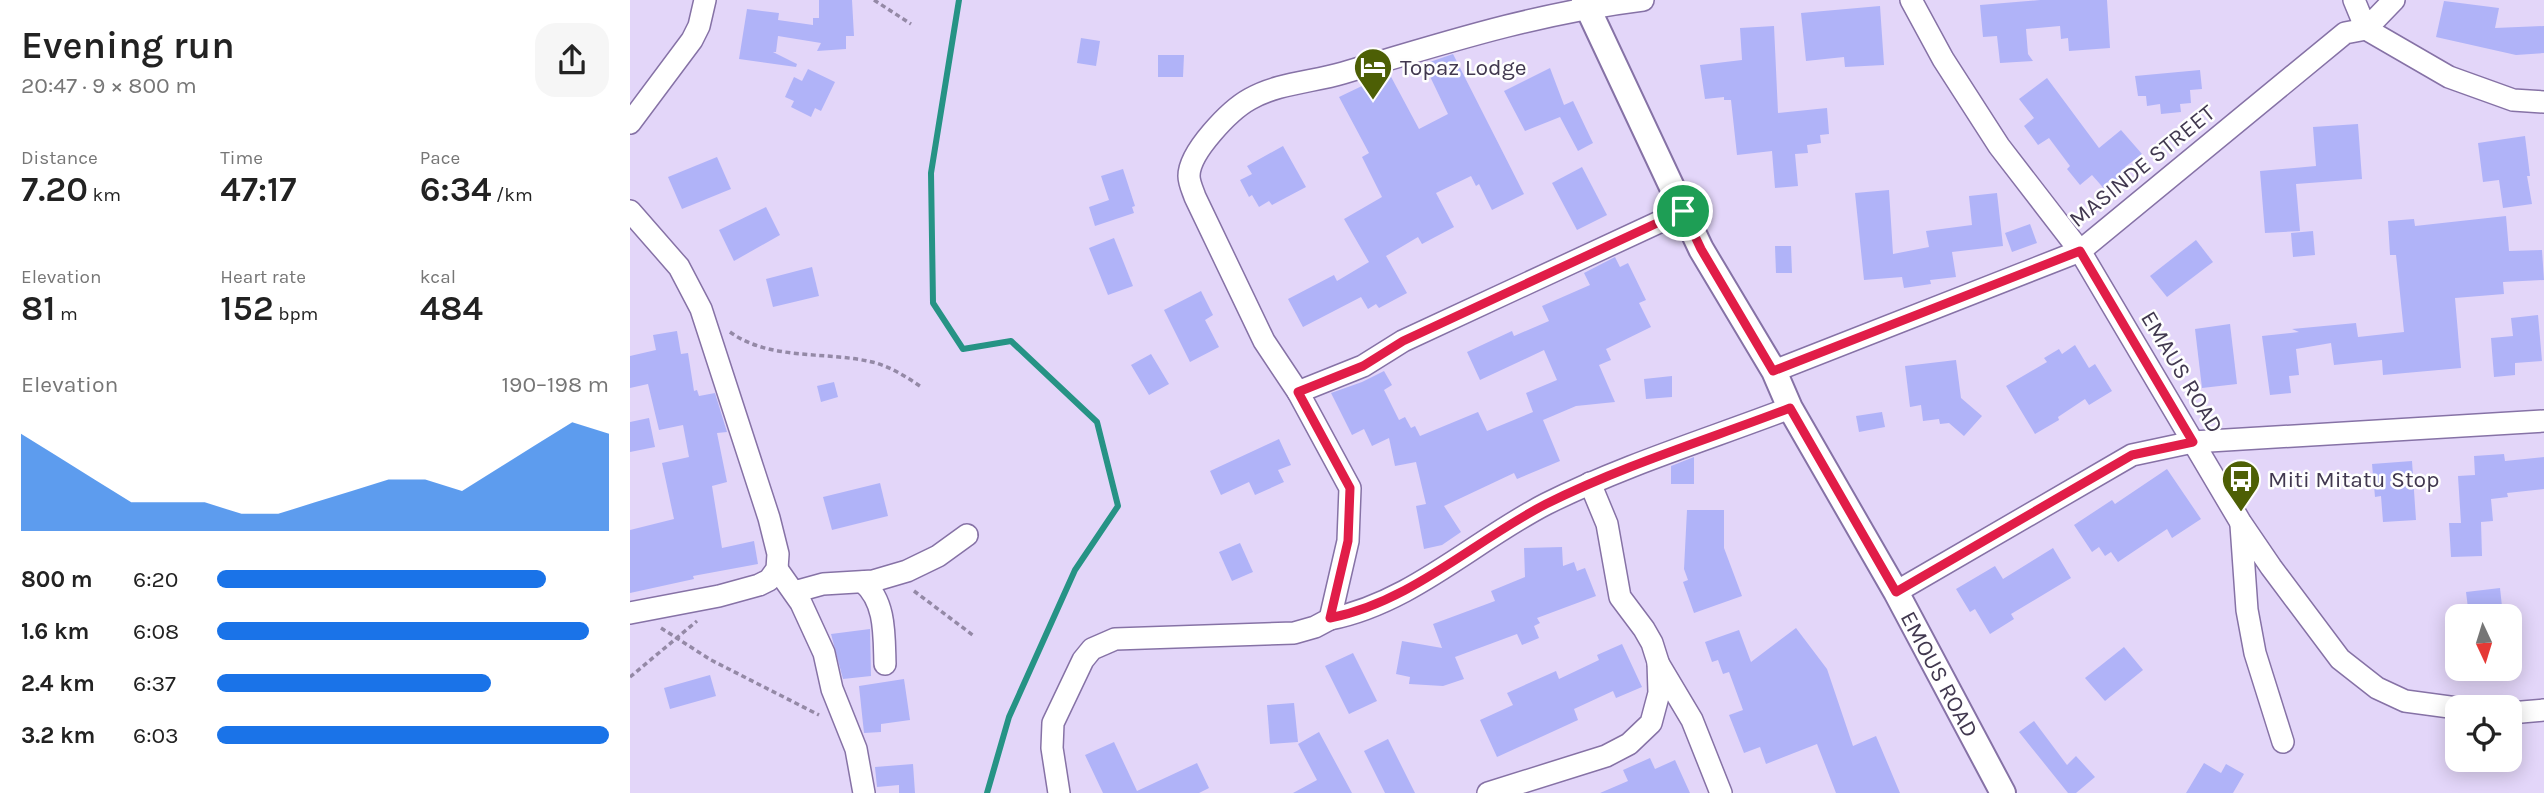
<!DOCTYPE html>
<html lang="en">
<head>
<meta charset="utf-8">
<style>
  body { margin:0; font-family:Karla,sans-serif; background:#f6f6f6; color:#222; height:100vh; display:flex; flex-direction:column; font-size:26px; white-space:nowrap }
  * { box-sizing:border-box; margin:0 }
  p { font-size:23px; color:#767676 }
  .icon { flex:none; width:38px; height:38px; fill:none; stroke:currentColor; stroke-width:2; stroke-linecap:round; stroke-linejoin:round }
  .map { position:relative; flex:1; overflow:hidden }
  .details { display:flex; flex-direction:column; background:#fff; width:630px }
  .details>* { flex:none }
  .needle { width:46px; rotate:176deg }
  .tools { position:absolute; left:1815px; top:604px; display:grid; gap:14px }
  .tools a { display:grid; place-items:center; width:77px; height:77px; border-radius:14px; background:#fff; box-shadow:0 4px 18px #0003; font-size:35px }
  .pin { position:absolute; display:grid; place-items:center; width:60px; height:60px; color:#fff; margin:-30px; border:4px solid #fff; border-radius:50%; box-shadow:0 2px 7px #0007 }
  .round { display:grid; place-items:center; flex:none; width:74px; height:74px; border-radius:21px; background:#f6f6f6 }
  .overview { display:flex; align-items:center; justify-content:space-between; height:119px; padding:0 21px }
  h1 { font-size:38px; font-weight:600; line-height:52px }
  .figures { display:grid; grid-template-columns:repeat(3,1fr); gap:10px; height:119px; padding:7px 21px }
  .figures div { display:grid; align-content:center }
  .figures b { font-size:35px; font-weight:600 }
  .figures small { font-size:19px; font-weight:400 }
  .figures p { font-size:19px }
  .chart { height:196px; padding:14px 21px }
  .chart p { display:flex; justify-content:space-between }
  .chart svg { width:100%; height:126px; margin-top:7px; fill:#1a73e8; opacity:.7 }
  ul { padding:0 21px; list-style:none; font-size:23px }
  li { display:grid; grid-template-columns:112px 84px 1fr; align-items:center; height:52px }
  li i { height:18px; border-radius:9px; background:#1a73e8 }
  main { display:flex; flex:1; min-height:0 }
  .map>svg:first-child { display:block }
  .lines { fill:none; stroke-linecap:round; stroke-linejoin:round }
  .stream { stroke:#269385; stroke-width:6 }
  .building { fill:#b0b3f8 }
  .minor-casing { stroke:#8672a6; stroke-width:24 }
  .tertiary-casing { stroke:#8672a6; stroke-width:28 }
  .path { stroke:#9489a6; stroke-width:3.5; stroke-dasharray:5 3.5; stroke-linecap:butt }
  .minor { stroke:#fff; stroke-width:21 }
  .tertiary { stroke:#fff; stroke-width:24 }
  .route-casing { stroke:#fff; stroke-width:14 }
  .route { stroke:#e11d48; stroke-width:9 }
  .labels { text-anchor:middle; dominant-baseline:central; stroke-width:5; stroke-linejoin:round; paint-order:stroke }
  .poi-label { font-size:23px; fill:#41384f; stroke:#fefefe; text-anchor:start }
  .street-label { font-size:23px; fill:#41384f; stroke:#fefefe }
</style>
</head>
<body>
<main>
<section class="details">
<div class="overview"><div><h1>Evening run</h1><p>20:47 · 9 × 800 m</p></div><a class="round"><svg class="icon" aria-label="share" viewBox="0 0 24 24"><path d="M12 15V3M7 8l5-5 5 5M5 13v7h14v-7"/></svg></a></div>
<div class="figures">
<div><p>Distance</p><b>7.20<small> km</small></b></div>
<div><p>Time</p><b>47:17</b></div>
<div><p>Pace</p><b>6:34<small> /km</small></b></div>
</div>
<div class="figures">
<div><p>Elevation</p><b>81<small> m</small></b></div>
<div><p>Heart rate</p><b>152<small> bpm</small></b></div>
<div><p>kcal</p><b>484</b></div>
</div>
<div class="chart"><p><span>Elevation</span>190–198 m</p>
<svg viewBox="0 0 160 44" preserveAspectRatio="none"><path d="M0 44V10L10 18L20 26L30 34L40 34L50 34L60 38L70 38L80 34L90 30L100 26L110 26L120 30L130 22L140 14L150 6L160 10V44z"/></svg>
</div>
<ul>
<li><b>800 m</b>6:20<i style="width:84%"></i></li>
<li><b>1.6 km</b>6:08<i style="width:95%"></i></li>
<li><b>2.4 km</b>6:37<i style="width:70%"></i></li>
<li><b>3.2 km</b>6:03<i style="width:100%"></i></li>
</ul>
</section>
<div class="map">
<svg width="1914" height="793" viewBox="0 0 1914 793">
  <rect width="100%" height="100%" fill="#e3d6f9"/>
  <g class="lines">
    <polyline class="stream" points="329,0 301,173 303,303 333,349 381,341 467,422 488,506 445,570 379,717 357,793"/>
  </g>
  <g class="building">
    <polygon points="189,0 222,0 224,36 216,36 216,49 187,51 191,43 148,36 146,52 143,52 167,64 166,67 109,59 117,9 149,13 148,20 183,25 183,18 189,18"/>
    <polygon points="1410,0 1477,0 1480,48 1439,51 1438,38 1431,39 1430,26 1396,29 1398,54 1403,61 1370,63 1367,36 1353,37 1350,5"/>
    <polygon points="1814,1 1869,8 1865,28 1914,26 1914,53 1886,55 1806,37"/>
    <polygon points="1250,6 1254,65 1215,67 1214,57 1176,61 1171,13"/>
    <polygon points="1144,26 1148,113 1197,108 1199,134 1190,135 1191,143 1177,145 1178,153 1165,154 1168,186 1145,188 1142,151 1107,155 1101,100 1094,100 1094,97 1075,99 1070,65 1112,60 1110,28"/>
    <polygon points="451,38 470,41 466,66 447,63"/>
    <polygon points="823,54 894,194 862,210 849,184 846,186 841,176 806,193 824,227 792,244 788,237 756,256 777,293 749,308 746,304 738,309 731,297 673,327 658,299 704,275 707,281 739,262 714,219 752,197 732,157 739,153 709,97 759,73 789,129 818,114 794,64"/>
    <polygon points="528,55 554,55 553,77 528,77"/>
    <polygon points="920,68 934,105 943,101 963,143 948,151 930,117 895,131 874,91"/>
    <polygon points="178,69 205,82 191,111 185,108 181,117 161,107 164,101 155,97 164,77 172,81"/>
    <polygon points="1570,70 1572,89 1560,90 1561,103 1550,104 1551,112 1531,114 1530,104 1517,106 1516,96 1508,96 1505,76"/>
    <polygon points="1417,78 1469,148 1491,130 1512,154 1495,167 1500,173 1477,192 1462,175 1450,185 1437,169 1440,166 1419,138 1408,145 1394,126 1404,118 1389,99"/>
    <polygon points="1728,124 1732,179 1666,184 1670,231 1635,233 1630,171 1686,166 1683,127"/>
    <polygon points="1895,136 1900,176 1897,176 1902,204 1873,208 1869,180 1853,182 1848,143"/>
    <polygon points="653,146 676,187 642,205 639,201 629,207 622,195 619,197 610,180 622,174 617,166"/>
    <polygon points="87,157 101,189 52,209 38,177"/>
    <polygon points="952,167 977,215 947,230 922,183"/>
    <polygon points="493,169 505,206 502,207 504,213 465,226 459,207 479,200 471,176"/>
    <polygon points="1259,190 1263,254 1299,247 1296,231 1342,225 1339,196 1367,193 1373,246 1322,252 1326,277 1300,280 1301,284 1274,288 1272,277 1234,280 1225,193"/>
    <polygon points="136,207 150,235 104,261 89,230"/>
    <polygon points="1876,216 1879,251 1912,250 1914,280 1873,282 1874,294 1825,298 1831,368 1753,375 1752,360 1704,365 1701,343 1666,349 1669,375 1659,376 1661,393 1640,395 1632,336 1669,332 1662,329 1726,323 1728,337 1774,332 1766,255 1760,255 1758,221 1784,219 1785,226"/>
    <polygon points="1400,224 1407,243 1382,252 1375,233"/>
    <polygon points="1683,231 1685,255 1663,257 1661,233"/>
    <polygon points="484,238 503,286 478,295 459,248"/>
    <polygon points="1566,240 1583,262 1537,297 1520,276"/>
    <polygon points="1145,246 1161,246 1162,273 1146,273"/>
    <polygon points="985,257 990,267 998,263 1016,300 1009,303 1021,327 976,349 981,360 969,365 985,402 946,406 913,420 930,461 887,479 884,473 814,506 831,532 812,545 794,549 786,506 796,504 786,462 765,466 759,438 742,446 734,429 722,435 701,393 732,382 754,371 762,385 754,390 769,420 775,417 781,428 785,426 790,436 848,412 857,431 903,412 896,393 927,380 914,350 850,380 837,352 882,331 884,336 919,321 912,306 960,285 954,273"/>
    <polygon points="182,267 189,296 143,307 136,279"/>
    <polygon points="571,291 583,315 575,320 589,347 560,362 534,310"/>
    <polygon points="1908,315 1912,361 1885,363 1885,375 1864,377 1861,338 1883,336 1881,318"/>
    <polygon points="1600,324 1607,384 1572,388 1565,329"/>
    <polygon points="47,331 51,354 58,353 64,391 67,390 69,396 85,393 97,432 87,433 97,482 82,486 92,548 124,541 128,564 63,576 64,579 0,593 0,530 44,519 32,463 59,457 53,425 29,430 18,384 0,388 0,356 26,350 23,335"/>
    <polygon points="1445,345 1459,368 1465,364 1482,391 1459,405 1455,399 1428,417 1429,420 1405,434 1376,386 1417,362 1414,358 1429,349 1432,354"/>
    <polygon points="521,354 539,384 519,395 501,365"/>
    <polygon points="1326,360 1331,398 1352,416 1334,436 1319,423 1310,424 1309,419 1293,421 1291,405 1280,407 1275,366"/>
    <polygon points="1042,376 1042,397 1016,399 1014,379"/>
    <polygon points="204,382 208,397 191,402 187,386"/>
    <polygon points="1252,412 1255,427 1229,432 1226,416"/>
    <polygon points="19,418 25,447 0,452 0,422"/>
    <polygon points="649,439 661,465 648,470 654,482 625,495 619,482 591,495 580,471"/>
    <polygon points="1874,454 1875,461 1914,457 1914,489 1877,493 1878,497 1861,499 1863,521 1851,522 1852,556 1821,557 1819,523 1831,523 1828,476 1845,475 1844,456"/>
    <polygon points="1064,457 1064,484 1041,484 1041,466"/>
    <polygon points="1782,461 1786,520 1753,522 1751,496 1745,497 1742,464"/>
    <polygon points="1537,469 1571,519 1542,538 1537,529 1488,562 1481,552 1475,556 1469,547 1462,552 1444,525 1482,500 1485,504"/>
    <polygon points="250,483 258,516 202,530 193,497"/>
    <polygon points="1057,510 1094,510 1094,548 1112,596 1064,613 1053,582 1058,580 1054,569"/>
    <polygon points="610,543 623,572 602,581 589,552"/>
    <polygon points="932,547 933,566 944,562 947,571 955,568 966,596 907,618 910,623 904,626 909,638 892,645 887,634 825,657 834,679 813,686 779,684 780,677 766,674 772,641 812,648 803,624 865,601 861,591 895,577 894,548"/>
    <polygon points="1423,548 1441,578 1381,614 1384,619 1360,634 1345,609 1340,612 1326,589 1365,566 1373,579"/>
    <polygon points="1870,588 1873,616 1839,616 1836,592"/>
    <polygon points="1166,628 1197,669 1223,746 1246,736 1270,793 1206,793 1187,744 1136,764 1130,747 1114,753 1099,715 1113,710 1099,672 1093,674 1088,660 1082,662 1075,642 1109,630 1121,662"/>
    <polygon points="240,629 241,676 213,679 201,634"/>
    <polygon points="992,644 1012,687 986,698 983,691 944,709 948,720 867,757 850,720 883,705 877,693 926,671 929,679 969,660 967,655"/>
    <polygon points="1494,647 1513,670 1475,701 1455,678"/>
    <polygon points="723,653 747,701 719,714 695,666"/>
    <polygon points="80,675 86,696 40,709 34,688"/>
    <polygon points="274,679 280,720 251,724 251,732 234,733 229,686"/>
    <polygon points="664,703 668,742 640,744 637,705"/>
    <polygon points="1404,721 1437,765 1446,756 1465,777 1446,793 1438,793 1389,732"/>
    <polygon points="689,732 722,793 663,793 687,780 668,744"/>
    <polygon points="758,739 785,793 755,793 734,751"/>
    <polygon points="484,742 507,791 567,763 579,788 569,793 473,793 455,755"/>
    <polygon points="1020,758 1025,769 1045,760 1060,793 970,793 998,781 993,770"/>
    <polygon points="1574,763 1591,773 1596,764 1614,774 1603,793 1556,793"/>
    <polygon points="283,764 285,793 269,793 269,785 247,787 245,767"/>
  </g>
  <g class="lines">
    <g class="minor-casing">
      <g id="minor">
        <polyline points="1281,0 1313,59 1369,146 1450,251 1611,523 1641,567 1710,659 1747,688 1775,701 1827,708"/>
        <polyline points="1724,0 1736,29 1764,0"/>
        <polyline points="0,123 62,40 69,26 75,0"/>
        <polyline points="0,211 49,267 71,309 139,518 148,554 147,569 139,580 129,585 89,596 0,613"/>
        <polyline points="1144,371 1450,251 1715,33 1736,29 1819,77 1883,100 1914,102"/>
        <polyline points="668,392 733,366 773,341 1053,211"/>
        <polyline points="1611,525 1617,610 1625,653 1653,742"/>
        <polyline points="147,569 171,603 194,653 202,689 226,749 234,793"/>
        <path d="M 233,582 C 256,602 254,635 255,664"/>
        <polyline points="164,592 193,584 243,581 277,571 308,556 337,535"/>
        <polyline points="1266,592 1502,455 1563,442 1914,421"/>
        <path d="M 700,619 C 781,603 844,541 916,504 C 994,465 1079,439 1160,408"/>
        <polyline points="1028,663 1062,720 1091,793"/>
        <polyline points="1880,713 1914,710"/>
        <path d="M 429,793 L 422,748 L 423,723 L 453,660 L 462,649 L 485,639 L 664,633 L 685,627 L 700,619 L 718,541 L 720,488 L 668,392 L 634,341 L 565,197 C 563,191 559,183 559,176 C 559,152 600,110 620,99 C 648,83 683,82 713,73 C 814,43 907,13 1013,0"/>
        <polyline points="858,793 976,756 999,744 1021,723 1029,693 1028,662 1022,643 1014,629 990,597 977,524 960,483"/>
      </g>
    </g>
    <g class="tertiary-casing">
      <g id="tertiary">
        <path id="s1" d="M 954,0 L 1071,249 L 1144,371 L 1160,408 L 1266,592 L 1373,793"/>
      </g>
    </g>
    <g class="path">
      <polyline points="244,0 281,24"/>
      <path d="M 100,332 C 140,361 196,351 242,362 C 259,366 275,376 290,386"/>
      <polyline points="284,591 344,636"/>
      <polyline points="31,628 81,660 189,715"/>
      <polyline points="0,677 67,621"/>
    </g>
    <use href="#minor" class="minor"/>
    <use href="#tertiary" class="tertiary"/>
  </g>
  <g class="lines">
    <g class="route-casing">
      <path id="route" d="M 1053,211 L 1071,249 L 1143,371 L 1450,251 L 1563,442 L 1502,455 L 1266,592 L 1160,408 C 1079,439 994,465 916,504 C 844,541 781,602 700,618 L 718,541 L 720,488 L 668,392 L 733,366 L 773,341 Z"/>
    </g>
    <use href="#route" class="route"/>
  </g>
  <defs>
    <g id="hotel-pin" transform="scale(2.0125)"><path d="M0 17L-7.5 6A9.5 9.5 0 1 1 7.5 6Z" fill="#4d5f05" stroke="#fefefe"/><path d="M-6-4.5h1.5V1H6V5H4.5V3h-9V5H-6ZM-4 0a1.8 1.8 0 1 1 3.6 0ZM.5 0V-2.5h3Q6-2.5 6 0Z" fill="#fff"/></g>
    <g id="bus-pin" transform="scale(2.0125)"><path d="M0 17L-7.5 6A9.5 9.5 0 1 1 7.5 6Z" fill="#4d5f05" stroke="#fefefe"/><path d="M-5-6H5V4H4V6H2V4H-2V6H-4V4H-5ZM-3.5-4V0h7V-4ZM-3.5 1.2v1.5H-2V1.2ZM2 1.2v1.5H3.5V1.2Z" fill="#fff"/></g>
  </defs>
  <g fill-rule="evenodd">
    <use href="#hotel-pin" x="743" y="67"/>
    <use href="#bus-pin" x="1611" y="479"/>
  </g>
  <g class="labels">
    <g class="poi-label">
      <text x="770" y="67">Topaz Lodge</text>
      <text x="1638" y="479">Miti Mitatu Stop</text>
    </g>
    <g class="street-label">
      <text transform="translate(1512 166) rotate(-39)">MASINDE STREET</text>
      <text transform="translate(1552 372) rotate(59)">EMAUS ROAD</text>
      <text stroke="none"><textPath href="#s1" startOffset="763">EMOUS ROAD</textPath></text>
    </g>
  </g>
</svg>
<div class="tools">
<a><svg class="needle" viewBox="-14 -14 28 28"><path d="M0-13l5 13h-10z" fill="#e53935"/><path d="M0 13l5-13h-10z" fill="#767676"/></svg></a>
<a><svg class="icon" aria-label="locate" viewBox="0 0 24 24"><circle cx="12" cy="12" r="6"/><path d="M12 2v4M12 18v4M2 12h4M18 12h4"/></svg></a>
</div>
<div class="pin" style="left:1053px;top:211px;background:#1e9e55"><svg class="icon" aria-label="arrive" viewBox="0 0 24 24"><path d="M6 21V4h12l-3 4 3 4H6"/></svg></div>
</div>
</main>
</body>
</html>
